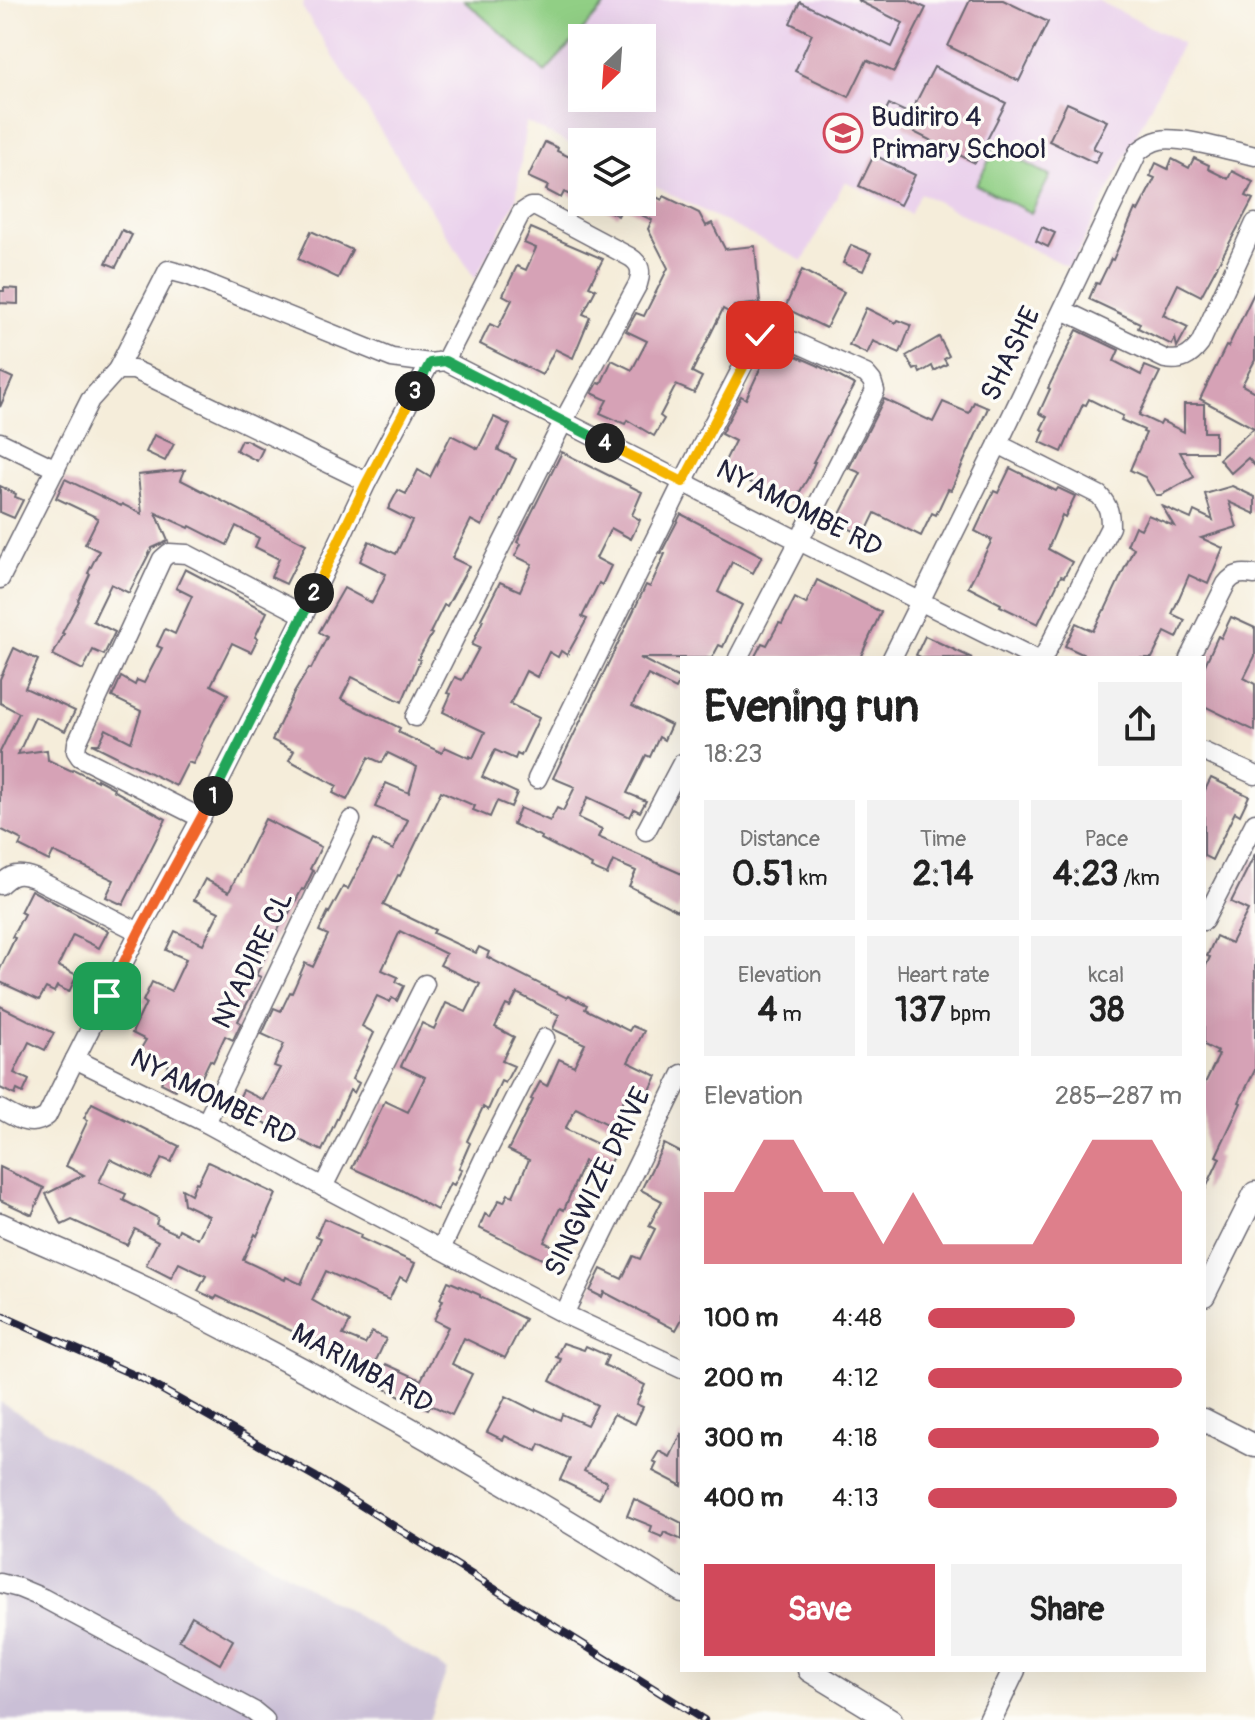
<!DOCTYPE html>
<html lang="en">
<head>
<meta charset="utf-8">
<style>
  body { margin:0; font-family:Pangolin,sans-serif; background:#f2f2f2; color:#222; height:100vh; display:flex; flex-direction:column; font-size:30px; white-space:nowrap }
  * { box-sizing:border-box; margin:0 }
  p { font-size:26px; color:#767676 }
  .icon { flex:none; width:44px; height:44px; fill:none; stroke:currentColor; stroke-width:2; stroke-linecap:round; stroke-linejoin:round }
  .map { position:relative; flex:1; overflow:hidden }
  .panel { position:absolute; left:680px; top:656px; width:526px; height:1016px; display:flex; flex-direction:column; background:#fff; border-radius:0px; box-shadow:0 8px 32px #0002 }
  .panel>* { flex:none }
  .needle { width:52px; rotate:205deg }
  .controls { position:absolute; left:568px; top:24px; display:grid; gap:16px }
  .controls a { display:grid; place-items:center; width:88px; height:88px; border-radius:0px; background:#fff; box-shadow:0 8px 32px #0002; font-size:40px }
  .pin { position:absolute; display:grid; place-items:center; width:68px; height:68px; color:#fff; margin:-34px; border-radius:16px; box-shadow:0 4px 12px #0006 }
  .km { position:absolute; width:40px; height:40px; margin:-20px; border-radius:50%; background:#222; color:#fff; font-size:22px; line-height:40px; text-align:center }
  .round { display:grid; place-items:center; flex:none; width:84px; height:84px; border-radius:0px; background:#f2f2f2 }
  .headline { display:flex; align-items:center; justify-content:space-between; height:136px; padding:0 24px }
  h1 { font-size:44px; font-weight:700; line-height:60px }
  .figures { display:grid; grid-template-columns:repeat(3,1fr); gap:12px; height:136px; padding:8px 24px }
  .figures div { display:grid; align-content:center; border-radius:0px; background:#f2f2f2; text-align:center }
  .figures b { font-size:34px; font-weight:700 }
  .figures small { font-size:22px; font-weight:400 }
  .figures p { font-size:22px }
  .chart { height:224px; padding:16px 24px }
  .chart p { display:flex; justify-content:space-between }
  .chart svg { width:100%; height:144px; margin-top:8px; fill:#d1495b; opacity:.7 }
  .action { display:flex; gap:16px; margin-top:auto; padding:16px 24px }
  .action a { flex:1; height:92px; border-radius:0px; background:#d1495b; color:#fff; font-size:32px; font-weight:700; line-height:92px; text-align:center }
  .action a+a { background:#f2f2f2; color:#222 }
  ul { padding:0 24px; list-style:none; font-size:26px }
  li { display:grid; grid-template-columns:128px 96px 1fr; align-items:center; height:60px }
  li i { height:20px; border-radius:10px; background:#d1495b }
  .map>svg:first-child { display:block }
  .built { fill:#ead1ec; fill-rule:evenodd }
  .industrial { fill:#cabfd6 }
  .green { fill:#91cf85; stroke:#5a7860; stroke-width:2 }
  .building { fill:#d6a2b6 }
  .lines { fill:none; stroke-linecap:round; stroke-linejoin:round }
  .minor-casing { stroke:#6c6973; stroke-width:21 }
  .tertiary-casing { stroke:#6c6973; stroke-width:25 }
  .minor { stroke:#fff; stroke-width:18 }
  .tertiary { stroke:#fff; stroke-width:22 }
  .rail-casing { stroke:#22223b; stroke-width:8 }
  .rail { stroke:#fdfcf7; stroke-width:5; stroke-dasharray:15; stroke-linecap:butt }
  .split-1-casing { stroke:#fff; stroke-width:16 }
  .split-2-casing { stroke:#fff; stroke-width:16 }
  .split-3-casing { stroke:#fff; stroke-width:16 }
  .split-4-casing { stroke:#fff; stroke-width:16 }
  .split-5-casing { stroke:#fff; stroke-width:16 }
  .split-1 { stroke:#f0652b; stroke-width:10 }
  .split-2 { stroke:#22a559; stroke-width:10 }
  .split-3 { stroke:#f5b400; stroke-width:10 }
  .split-4 { stroke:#22a559; stroke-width:10 }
  .split-5 { stroke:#f5b400; stroke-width:10 }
  .labels { text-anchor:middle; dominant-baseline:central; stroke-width:7; stroke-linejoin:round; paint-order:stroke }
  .poi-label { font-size:28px; fill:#22223b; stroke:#fdfcf7; text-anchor:start }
  .street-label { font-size:28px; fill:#22223b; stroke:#fdfcf7 }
</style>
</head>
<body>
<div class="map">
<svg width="1255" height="1720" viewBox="0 0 1255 1720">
  <rect width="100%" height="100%" fill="#fdfcf7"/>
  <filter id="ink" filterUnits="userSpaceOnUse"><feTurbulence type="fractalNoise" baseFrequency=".0125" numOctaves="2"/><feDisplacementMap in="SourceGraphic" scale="16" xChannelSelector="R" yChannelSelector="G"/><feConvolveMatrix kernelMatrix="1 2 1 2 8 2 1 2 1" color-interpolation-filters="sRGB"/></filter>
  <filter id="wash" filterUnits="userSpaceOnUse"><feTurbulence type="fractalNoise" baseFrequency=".006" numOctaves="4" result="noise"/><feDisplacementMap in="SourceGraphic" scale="32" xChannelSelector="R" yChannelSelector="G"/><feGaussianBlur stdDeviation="1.8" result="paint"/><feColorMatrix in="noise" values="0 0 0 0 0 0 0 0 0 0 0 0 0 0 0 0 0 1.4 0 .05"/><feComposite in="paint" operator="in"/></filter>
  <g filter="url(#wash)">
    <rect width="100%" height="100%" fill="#f5edda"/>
    <path class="built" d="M 305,0 L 1097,0 L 1182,43 L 1070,268 L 920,193 L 910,214 L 845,181 L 803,261 L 642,180 L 642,142 L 582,142 L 582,150 L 526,122 L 516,200 L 475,279 L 302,7 ZM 582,38 L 642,38 L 642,98 L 582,98 Z"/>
    <polygon class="industrial" points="0,1402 447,1670 429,1720 0,1720"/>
    <g class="green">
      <polygon points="464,0 610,0 545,72"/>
      <polygon points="996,147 1050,176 1031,213 976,185"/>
    </g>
    <g id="blocks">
      <g class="building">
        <polygon points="857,0 908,0 926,8 894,72 867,60 849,97 795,71 812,34 790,23 800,2 892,47 903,23"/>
        <polygon points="970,0 1003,0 1048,22 1019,81 948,46"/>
        <polygon points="934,67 1006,103 975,163 904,127 905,125 884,114 889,104 910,114"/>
        <polygon points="1067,103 1107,121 1093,148 1101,152 1095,163 1049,141"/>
        <polygon points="545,142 558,148 557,151 582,163 582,201 564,192 561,198 546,190 548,186 528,177"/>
        <polygon points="874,155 915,175 900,205 859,186"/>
        <polygon points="1194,158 1209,165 1208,169 1228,179 1232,171 1253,182 1246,196 1253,199 1201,296 1178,284 1163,315 1188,327 1177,347 1175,338 1172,345 1138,328 1140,323 1089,299 1096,283 1099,284 1111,259 1113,260 1135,209 1138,211 1155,178 1150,176 1156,163 1168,169 1172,159 1189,168"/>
        <polygon points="642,190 662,200 664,196 699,213 706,226 712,223 725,249 755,246 760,303 734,306 730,313 723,309 692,372 702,377 694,393 676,385 660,416 664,419 654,436 627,420 625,424 600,413 607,400 592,393 598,383 601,384 612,360 632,370 647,341 626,331 636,313 644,316 668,268 648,229 652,220 623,206 618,216 591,202 642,202"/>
        <polygon points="1042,227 1055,233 1048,247 1036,241"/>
        <polygon points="531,228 603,259 589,286 596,289 583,314 590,317 573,358 555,349 542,375 480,344 490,324 498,328 512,300 503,295 517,266 526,270 536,248 524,243"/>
        <polygon points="122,230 132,235 116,267 106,263"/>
        <polygon points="311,231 352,250 338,278 298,259"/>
        <polygon points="851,245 871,253 863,271 843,263"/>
        <polygon points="802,270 844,292 826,328 785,308"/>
        <polygon points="4,288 18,289 18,304 0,303 0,291 4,291"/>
        <polygon points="1255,291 1255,360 1242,385 1255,392 1255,466 1248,458 1231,473 1219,459 1254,428 1200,399 1226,346 1228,347"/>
        <polygon points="866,308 896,323 898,320 911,325 900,353 873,341 867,354 849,345"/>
        <polygon points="1077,330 1119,350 1114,361 1141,375 1145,366 1160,372 1139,415 1160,425 1162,421 1184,432 1184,404 1204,404 1204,432 1215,432 1215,452 1180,452 1194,477 1161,495 1156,495 1145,477 1130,470 1146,433 1143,432 1144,430 1121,420 1123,416 1089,399 1086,405 1083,404 1062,452 1040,442 1045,431 1041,429 1047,417 1039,413 1050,389 1048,388"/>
        <polygon points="939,337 949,356 944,359 947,364 934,371 932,366 920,373 918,368 914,370 906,356"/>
        <polygon points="771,345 817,365 855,385 813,462 815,462 808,478 792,505 722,467 735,441 721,434 741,396 746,399"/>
        <polygon points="0,372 13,378 0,407"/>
        <polygon points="884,399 933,422 943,402 969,413 974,402 988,408 951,490 948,489 936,515 932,513 921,536 875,513 864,536 836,522 861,473 849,468"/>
        <polygon points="494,417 510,425 498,450 516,459 509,474 507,473 482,526 471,520 452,558 469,566 447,606 444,605 430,633 432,634 418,659 420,660 402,702 352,677 341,699 400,728 398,732 442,753 445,747 469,758 470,756 473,758 485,732 443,712 451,694 447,693 455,677 462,680 479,648 472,645 483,620 481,619 500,582 520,591 532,564 515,556 521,544 517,542 562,452 642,492 632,515 640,520 631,539 611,528 596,558 611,566 602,585 599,583 582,617 587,619 567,655 561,651 558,657 549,652 537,677 526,671 510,704 539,718 521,756 517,754 515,759 495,750 482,777 517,793 511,807 497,801 490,817 473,810 475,806 441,791 400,876 398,875 383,905 435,930 433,933 476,953 479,947 489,952 487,957 567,998 568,996 587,1005 585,1009 629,1031 632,1026 644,1031 628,1062 657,1076 649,1092 632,1083 611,1126 576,1108 565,1129 615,1152 606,1171 584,1161 564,1210 560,1208 544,1242 563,1251 556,1266 479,1228 485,1214 490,1217 499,1200 504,1202 508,1194 513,1196 529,1160 508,1150 533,1100 531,1099 540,1082 547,1086 559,1059 574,1066 585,1044 553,1029 559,1015 517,993 510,1007 506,1005 495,1027 514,1037 502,1061 514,1066 505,1083 501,1081 488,1110 483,1107 467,1141 470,1143 459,1168 462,1169 454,1185 450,1183 437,1210 401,1190 352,1168 385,1101 408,1112 425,1077 401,1066 422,1023 434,1029 446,1003 466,1012 480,984 440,965 446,954 400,931 382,970 398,977 396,982 404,986 397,1001 392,998 390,1002 377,996 362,1026 374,1033 352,1079 359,1083 354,1093 350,1090 322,1151 234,1108 243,1090 263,1100 280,1068 274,1066 284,1044 262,1034 274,1008 281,1011 290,992 292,993 305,963 313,967 328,935 319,931 328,912 329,913 343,887 348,889 373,840 393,850 408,820 375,807 386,783 409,793 417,767 388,753 382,763 369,757 347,800 333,793 337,786 289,760 294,751 272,740 294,693 309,668 311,669 327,637 319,632 344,588 372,603 386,574 360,561 369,541 396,554 412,521 388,509 398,490 406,494 418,470 430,477 451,435 478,449"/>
        <polygon points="154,435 174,444 165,461 146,452"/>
        <polygon points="241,440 246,440 263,449 257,461 236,450"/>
        <polygon points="1010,468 1056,491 1058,488 1075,496 1065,517 1062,515 1048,549 1072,562 1064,577 1061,576 1038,624 1000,606 1001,604 968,587 992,540 975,531 994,491 998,493"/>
        <polygon points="185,470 181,480 306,544 286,584 271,577 279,559 255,547 259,538 236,526 227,545 190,526 189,528 156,513 168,541 152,548 129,593 111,584 93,621 115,632 104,655 93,650 83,670 53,655 64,634 62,633 79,601 78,600 90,574 88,573 99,551 85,544 98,518 56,498 65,479 121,506 122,504 142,514 138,475"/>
        <polygon points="0,486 16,494 15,497 23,500 14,518 0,512"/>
        <polygon points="1232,486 1255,497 1255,514 1229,502 1237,527 1201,538 1223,548 1208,584 1189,575 1172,614 1185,620 1177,638 1165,632 1152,658 1091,658 1065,646 1076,623 1093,631 1104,610 1105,610 1134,548 1127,545 1135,526 1141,529 1148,515 1174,526 1162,506 1191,519 1194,511 1213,520 1205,494"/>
        <polygon points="681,514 762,556 753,573 732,562 718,592 742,605 731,627 732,627 723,647 719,645 712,658 640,658 681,679 676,689 648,675 632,706 671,725 664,740 659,737 650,757 646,755 627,793 646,801 640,812 634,809 630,817 588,797 578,818 602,829 598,837 682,874 682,901 677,911 629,886 636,871 613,861 607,875 591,868 592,865 541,839 542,837 513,824 520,808 550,821 557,808 563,811 575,787 553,778 646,585 650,587 665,554 661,553"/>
        <polygon points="185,569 267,612 255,637 258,638 251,652 232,643 211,685 228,694 201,745 202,746 193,764 188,762 176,786 92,744 99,744 106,729 131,742 141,711 112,697 121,677 135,685 137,680 144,683 162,648 157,646 165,629 175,634 192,596 176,588"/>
        <polygon points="817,580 881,612 860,658 754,658 762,643 767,645 779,623 782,624 795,598 806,604"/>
        <polygon points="1231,617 1255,628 1255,656 1244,678 1255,684 1255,731 1204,706 1204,667 1218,636 1221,638"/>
        <polygon points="925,636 972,658 923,658 916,655"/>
        <polygon points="14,648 38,660 25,688 75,711 65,731 35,717 18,754 47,750 48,760 72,771 73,769 97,781 97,779 114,788 113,790 166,819 123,905 106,897 114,880 53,852 49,861 19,846 22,840 0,829 0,752 19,713 0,703 0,679"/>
        <polygon points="1211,778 1249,796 1240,815 1235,812 1212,860 1204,856 1204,792"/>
        <polygon points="265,819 321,847 310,869 313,871 304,890 302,889 289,913 287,912 256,975 261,977 238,1021 241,1023 233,1040 225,1036 213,1062 210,1060 197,1087 180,1078 175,1090 161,1083 169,1065 140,1050 146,1040 132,1033 146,1003 143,1001 152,982 171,991 186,959 166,950 175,931 203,944 219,912 194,900 205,879 229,892"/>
        <polygon points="1255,854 1255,1070 1239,1102 1241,1103 1216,1156 1220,1158 1204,1192 1204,1085 1219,1055 1216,1054 1218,1052 1204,1045 1204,970 1210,957 1207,956 1216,936 1231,943 1248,910 1231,902"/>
        <polygon points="31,890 108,931 99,948 73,935 58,966 77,975 69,992 57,986 54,992 46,988 39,1000 0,982 0,969 15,938 12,937 24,914 20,912"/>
        <polygon points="0,1006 54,1033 45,1050 29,1042 14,1073 29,1080 23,1093 17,1090 15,1095 0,1088"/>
        <polygon points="92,1103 179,1146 171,1162 162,1158 151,1179 110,1159 99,1182 126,1194 123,1200 158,1218 156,1224 177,1234 179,1229 198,1239 209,1216 184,1204 182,1189 191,1194 196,1182 198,1183 208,1162 276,1194 257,1236 255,1234 243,1260 285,1280 286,1277 301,1284 321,1238 316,1236 324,1218 361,1235 360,1238 415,1263 407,1281 400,1277 389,1300 326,1271 312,1300 350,1322 343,1335 365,1344 372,1332 386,1339 373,1367 336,1350 332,1356 317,1349 321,1341 295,1329 294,1332 217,1296 215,1299 198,1291 206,1276 179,1263 171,1278 146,1265 158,1241 135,1229 127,1245 72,1220 62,1225 46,1194 84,1175 66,1166 88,1120 84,1118"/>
        <polygon points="664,1144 682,1153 682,1319 676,1330 604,1292 602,1297 590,1291 601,1269 622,1279 633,1256 640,1259 655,1229 649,1226 662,1201 641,1190"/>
        <polygon points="0,1167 44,1188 32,1215 0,1200"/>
        <polygon points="448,1281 480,1295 480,1297 525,1319 505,1358 464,1338 452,1364 472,1374 452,1415 431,1405 428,1409 377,1385 386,1364 421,1380 448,1327 434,1320 443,1300 440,1299"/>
        <polygon points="563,1343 584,1350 586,1346 608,1356 604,1365 645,1385 636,1404 643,1407 635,1424 614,1414 584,1471 607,1482 599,1499 560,1480 570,1459 540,1444 537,1451 505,1436 503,1440 487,1432 506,1396 535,1411 536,1409 560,1420 562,1414 587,1425 597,1405 550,1381 561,1359 556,1357"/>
        <polygon points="682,1433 682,1486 653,1471 657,1463 653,1461 659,1451 670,1457"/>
        <polygon points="634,1499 682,1523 682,1540 664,1532 662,1537 650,1532 652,1526 627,1516"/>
        <polygon points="192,1616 233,1640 220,1664 179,1640"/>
      </g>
    </g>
  </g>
  <g filter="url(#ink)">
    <use href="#blocks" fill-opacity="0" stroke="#6c6973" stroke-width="2"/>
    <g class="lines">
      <g class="minor-casing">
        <g id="minor">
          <path d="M 1063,310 L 1165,359 C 1181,362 1190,357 1200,344 L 1255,223"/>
          <polyline points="117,370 168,270 187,275 392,358 430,363"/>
          <polyline points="0,442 56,469"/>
          <path d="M 998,444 L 1099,495 C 1109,506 1110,513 1110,527 L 1043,658"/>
          <polyline points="0,579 90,400 117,370 134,370 148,376 367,482"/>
          <path d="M 892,658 L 998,444 L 1138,152 C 1145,146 1151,142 1160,140 C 1181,136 1232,151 1255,156"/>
          <path d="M 1189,658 L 1226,584 C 1234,573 1242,573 1255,575"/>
          <path d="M 415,717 L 563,422 L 638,284 C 642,272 641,264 630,257 L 536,207 L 530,207 L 521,213 L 445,361"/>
          <polyline points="1204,752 1255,775"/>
          <polyline points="537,779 683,482 752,348 760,335 770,331 866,374 872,381 875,391 799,541 738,658"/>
          <polyline points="201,818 80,757 76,751 77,743 162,559 169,553 187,554 304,615"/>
          <polyline points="646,831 682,763"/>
          <path d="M 0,885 C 11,874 18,872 34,878 L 139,932"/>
          <polyline points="1204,921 1255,822"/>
          <path d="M 0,1109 C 16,1118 31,1129 47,1116 L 75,1059"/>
          <polyline points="206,1123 351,820"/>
          <polyline points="323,1187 425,984"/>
          <polyline points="441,1249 485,1156 545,1038"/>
          <polyline points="564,1314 682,1074"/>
          <polyline points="682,1369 564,1314 323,1187 206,1123 75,1059 139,932 201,818 304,615 367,482 430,363 445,361 799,541 1034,658"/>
          <polyline points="0,1583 19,1588 43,1598 254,1711 265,1720"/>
        </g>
      </g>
      <g class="tertiary-casing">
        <g id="tertiary">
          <path d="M 0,1224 C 51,1247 104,1268 155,1293 C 336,1383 511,1484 682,1591"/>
          <polyline points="1204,1295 1255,1193"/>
          <polyline points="1204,1420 1255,1446"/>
          <polyline points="809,1670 891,1720"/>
          <polyline points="990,1720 1014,1670"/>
        </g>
      </g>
      <use href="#minor" class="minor"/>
      <use href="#tertiary" class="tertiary"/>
      <g class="rail-casing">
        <polyline id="rail" points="0,1315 143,1379 314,1476 704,1720"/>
      </g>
      <use href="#rail" class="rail"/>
    </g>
  </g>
  <g class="lines" filter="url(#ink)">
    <g class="split-1-casing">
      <polyline id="split-1" points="107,996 139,932 213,796"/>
    </g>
    <g class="split-2-casing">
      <polyline id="split-2" points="213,796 314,593"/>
    </g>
    <g class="split-3-casing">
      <polyline id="split-3" points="314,593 367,482 415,391"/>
    </g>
    <g class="split-4-casing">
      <polyline id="split-4" points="415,391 430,363 445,361 605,443"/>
    </g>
    <g class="split-5-casing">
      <polyline id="split-5" points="605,443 683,482 760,335"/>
    </g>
    <use href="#split-1" class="split-1"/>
    <use href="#split-2" class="split-2"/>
    <use href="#split-3" class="split-3"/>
    <use href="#split-4" class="split-4"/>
    <use href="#split-5" class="split-5"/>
  </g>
  <defs>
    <g id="school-ring" transform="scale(2)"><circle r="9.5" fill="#fdfcf7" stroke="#d1495b" stroke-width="1.5"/><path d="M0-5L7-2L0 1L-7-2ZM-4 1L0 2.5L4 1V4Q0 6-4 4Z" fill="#d1495b"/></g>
  </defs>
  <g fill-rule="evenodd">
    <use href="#school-ring" x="843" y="133"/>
  </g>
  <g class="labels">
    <g class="poi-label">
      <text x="871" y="117">Budiriro 4<tspan x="871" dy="32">Primary School</tspan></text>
    </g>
    <g class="street-label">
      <text transform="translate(1011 354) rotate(-64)">SHASHE</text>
      <text transform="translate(799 509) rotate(27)">NYAMOMBE RD</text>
      <text transform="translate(253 960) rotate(-64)">NYADIRE CL</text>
      <text transform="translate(213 1098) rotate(27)">NYAMOMBE RD</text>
      <text transform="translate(598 1182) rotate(-64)">SINGWIZE DRIVE</text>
      <text transform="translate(362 1369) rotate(29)">MARIMBA RD</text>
    </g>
  </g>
</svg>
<div class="controls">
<a><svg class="needle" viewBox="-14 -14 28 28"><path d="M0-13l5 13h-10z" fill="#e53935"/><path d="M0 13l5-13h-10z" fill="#767676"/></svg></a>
<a><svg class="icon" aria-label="layers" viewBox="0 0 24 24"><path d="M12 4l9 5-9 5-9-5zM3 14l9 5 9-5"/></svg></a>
</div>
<div class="pin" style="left:107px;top:996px;background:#1e9e55"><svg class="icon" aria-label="arrive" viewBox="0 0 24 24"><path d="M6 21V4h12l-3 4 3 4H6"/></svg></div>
<div class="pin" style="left:760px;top:335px;background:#d93025"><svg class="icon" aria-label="check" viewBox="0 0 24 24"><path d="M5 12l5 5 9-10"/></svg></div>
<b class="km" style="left:213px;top:796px">1</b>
<b class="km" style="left:314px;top:593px">2</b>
<b class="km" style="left:415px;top:391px">3</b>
<b class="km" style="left:605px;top:443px">4</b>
<section class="panel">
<div class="headline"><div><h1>Evening run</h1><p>18:23</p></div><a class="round"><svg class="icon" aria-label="share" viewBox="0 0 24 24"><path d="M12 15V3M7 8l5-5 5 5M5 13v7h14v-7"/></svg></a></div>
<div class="figures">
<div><p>Distance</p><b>0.51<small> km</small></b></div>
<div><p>Time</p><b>2:14</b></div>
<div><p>Pace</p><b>4:23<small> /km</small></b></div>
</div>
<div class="figures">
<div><p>Elevation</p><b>4<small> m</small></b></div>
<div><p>Heart rate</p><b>137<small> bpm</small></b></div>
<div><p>kcal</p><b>38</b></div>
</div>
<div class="chart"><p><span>Elevation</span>285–287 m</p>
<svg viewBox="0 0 160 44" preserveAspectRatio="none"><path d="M0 44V22L10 22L20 6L30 6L40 22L50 22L60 38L70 22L80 38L90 38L100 38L110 38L120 22L130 6L140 6L150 6L160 22V44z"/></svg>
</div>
<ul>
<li><b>100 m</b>4:48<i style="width:58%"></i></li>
<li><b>200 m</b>4:12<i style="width:100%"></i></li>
<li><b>300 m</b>4:18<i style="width:91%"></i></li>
<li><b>400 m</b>4:13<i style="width:98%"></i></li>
</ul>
<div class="action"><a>Save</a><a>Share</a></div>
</section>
</div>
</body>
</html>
